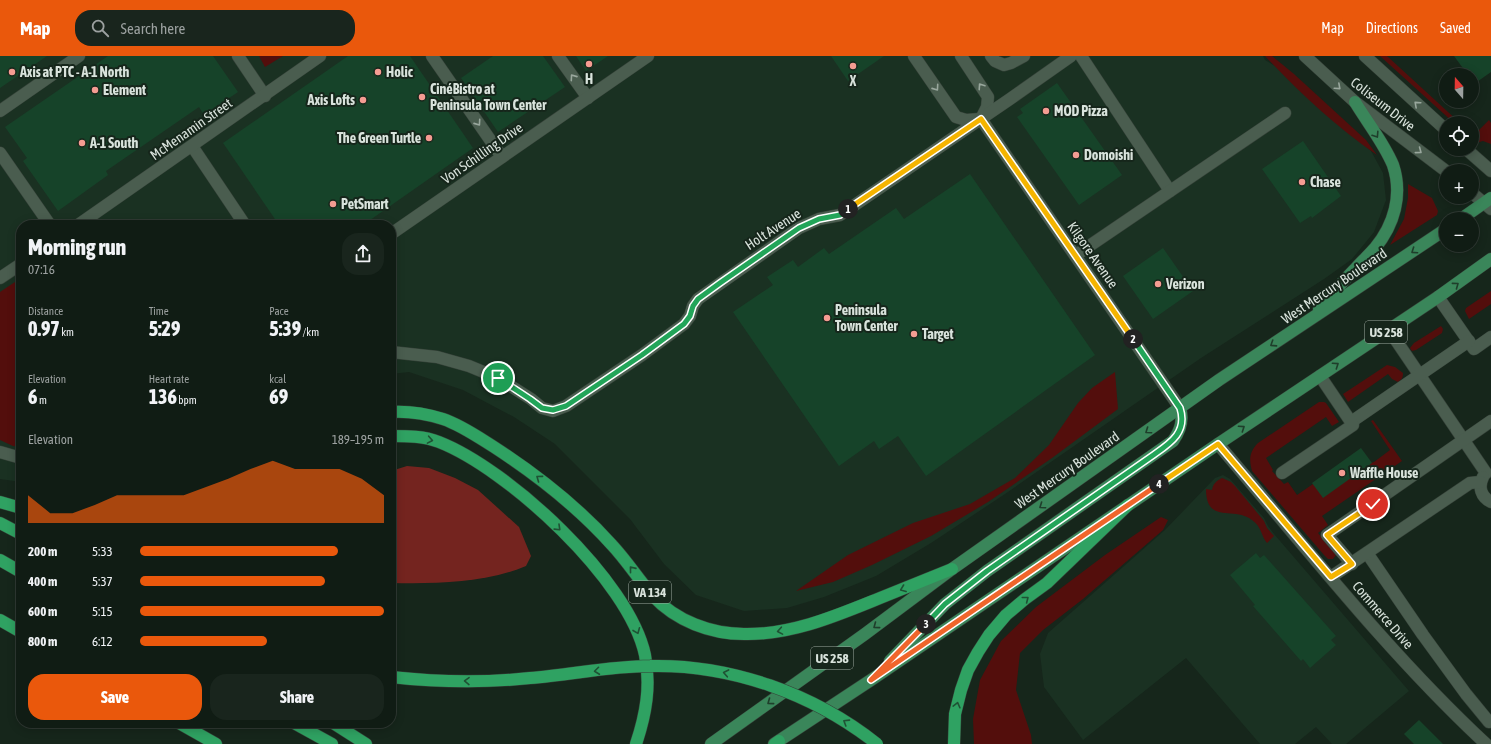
<!DOCTYPE html>
<html lang="en">
<head>
<meta charset="utf-8">
<style>
  body { margin:0; font-family:"Asap Condensed",sans-serif; background:#19251d; color:#f1f3f6; height:100vh; display:flex; flex-direction:column; font-size:15px; white-space:nowrap }
  * { box-sizing:border-box; margin:0 }
  p { font-size:13px; color:#9ca1a0 }
  .icon { flex:none; width:22px; height:22px; fill:none; stroke:currentColor; stroke-width:2; stroke-linecap:round; stroke-linejoin:round }
  .map { position:relative; flex:1; overflow:hidden }
  .panel { position:absolute; left:16px; top:164px; width:380px; height:508px; display:flex; flex-direction:column; background:#101c14; border-radius:16px; box-shadow:0 2px 10px #0003,0 0 0 1px #303a34 }
  .panel>* { flex:none }
  .needle { width:26px; rotate:340deg }
  .controls { position:absolute; left:1439px; top:12px; display:grid; gap:8px }
  .controls a { display:grid; place-items:center; width:40px; height:40px; border-radius:50%; background:#101c14; box-shadow:0 2px 10px #0003,0 0 0 1px #303a34; font-size:20px }
  .pin { position:absolute; display:grid; place-items:center; width:34px; height:34px; color:#fff; margin:-17px; border:2px solid #fff; border-radius:50%; box-shadow:0 1px 4px #0007 }
  .km { position:absolute; width:20px; height:20px; margin:-10px; border-radius:50%; background:#222; color:#fff; font-size:11px; line-height:20px; text-align:center }
  .round { display:grid; place-items:center; flex:none; width:42px; height:42px; border-radius:16px; background:#19251d }
  .summary { display:flex; align-items:center; justify-content:space-between; height:68px; padding:0 12px }
  h1 { font-size:22px; font-weight:800; line-height:30px }
  .metrics { display:grid; grid-template-columns:repeat(3,1fr); gap:6px; height:68px; padding:4px 12px }
  .metrics div { display:grid; align-content:center }
  .metrics b { font-size:20px; font-weight:800 }
  .metrics small { font-size:11px; font-weight:400 }
  .metrics p { font-size:11px }
  .chart { height:112px; padding:8px 12px }
  .chart p { display:flex; justify-content:space-between }
  .chart svg { width:100%; height:72px; margin-top:4px; fill:#ea580c; opacity:.7 }
  .action { display:flex; gap:8px; margin-top:auto; padding:8px 12px }
  .action a { flex:1; height:46px; border-radius:16px; background:#ea580c; color:#fff; font-size:16px; font-weight:800; line-height:46px; text-align:center }
  .action a+a { background:#19251d; color:#f1f3f6 }
  ul { padding:0 12px; list-style:none; font-size:13px }
  li { display:grid; grid-template-columns:64px 48px 1fr; align-items:center; height:30px }
  li i { height:10px; border-radius:5px; background:#ea580c }
  header { display:flex; align-items:center; gap:24px; box-sizing:border-box; height:56px; padding:0 20px; background:#ea580c; color:#fff }
  header strong { font-size:19px }
  nav { display:flex; gap:22px; margin-inline-start:auto; font-size:14px }
  .search { width:280px; height:36px; background:#19251d; display:flex; align-items:center; gap:10px; box-sizing:border-box; padding:0 14px; border-radius:16px; color:#9ca1a0; font-size:15px }
  .map>svg:first-child { display:block }
  .built { fill:#1a3122 }
  .green { fill:#530e0c }
  .water { fill:#74241f }
  .building { fill:#164329 }
  .lines { fill:none; stroke-linecap:round; stroke-linejoin:round }
  .minor-casing { stroke:#364239; stroke-width:13 }
  .major-casing { stroke:#364239; stroke-width:13 }
  .highway-casing { stroke:#364239; stroke-width:13 }
  .minor { stroke:#4a5d4f; stroke-width:12 }
  .major { stroke:#3a865a; stroke-width:12 }
  .highway { stroke:#2fa262; stroke-width:12 }
  .highway-bridge-casing { stroke:#364239; stroke-width:13; stroke-linecap:butt }
  .highway-bridge { stroke:#2fa262; stroke-width:12 }
  .oneway { stroke:#99a79d }
  .oneway2 { stroke:#1f3e2b }
  .oneway3 { stroke:#1f5134 }
  .split-1-casing { stroke:#fff; stroke-width:8 }
  .split-2-casing { stroke:#fff; stroke-width:8 }
  .split-3-casing { stroke:#fff; stroke-width:8 }
  .split-4-casing { stroke:#fff; stroke-width:8 }
  .split-5-casing { stroke:#fff; stroke-width:8 }
  .split-1 { stroke:#22a559; stroke-width:5 }
  .split-2 { stroke:#f5b400; stroke-width:5 }
  .split-3 { stroke:#22a559; stroke-width:5 }
  .split-4 { stroke:#f0652b; stroke-width:5 }
  .split-5 { stroke:#f5b400; stroke-width:5 }
  .poi-dot { fill:#f59c92; stroke:#16261b; stroke-width:1.5 }
  .labels { text-anchor:middle; dominant-baseline:central; stroke-width:4; stroke-linejoin:round; paint-order:stroke }
  .shield { fill:#16261b; stroke:#9eaaa2; stroke-width:1 }
  .shield-label { font-size:13px; font-weight:bold; fill:#d9e3dc }
  .poi-label { font-size:14px; font-weight:bold; fill:#d9e3dc; stroke:#16261b; text-anchor:start }
  .street-label { font-size:14px; fill:#d9e3dc; stroke:#16261b }
</style>
</head>
<body>
<header>
<strong>Map</strong>
<div class="search"><svg class="icon" aria-label="search" viewBox="0 0 24 24"><circle cx="10" cy="10" r="6"/><path d="M15 15l6 6"/></svg>Search here</div>
<nav><a>Map</a><a>Directions</a><a>Saved</a></nav>
</header>
<div class="map">
<svg width="1491" height="688" viewBox="0 0 1491 688">
  <rect width="100%" height="100%" fill="#16261b"/>
  <g class="built">
    <polygon points="0,0 1263,0 1265,4 1293,21 1371,95 1383,117 1386,144 1374,176 1352,203 1324,223 1201,302 1005,438 931,487 876,520 824,541 787,552 744,555 696,539 664,508 630,463 555,388 514,361 463,334 409,316 391,318 391,169 21,169 21,426 0,423"/>
    <polygon points="1223,419 1230,423 1264,462 1268,470 1274,478 1409,635 1346,688 1332,688 1316,671 1295,688 1260,688 1186,602 1083,684 1044,631 1040,598 1048,577 1165,474 1215,422"/>
  </g>
  <g class="green">
    <polygon points="259,0 283,0 265,11"/>
    <path d="M 1265,0 L 1272,0 L 1294,18 L 1366,84 L 1377,99 C 1336,71 1300,37 1265,0 Z"/>
    <polygon points="1380,0 1387,0 1460,67 1454,67"/>
    <polygon points="1489,64 1491,67 1491,88 1483,85 1476,87 1472,84 1472,76 1475,78"/>
    <polygon points="1408,128 1432,142 1438,155 1437,159 1390,189 1404,163 1408,142"/>
    <polygon points="21,222 21,391 13,390 0,384 0,236"/>
    <polygon points="1491,235 1491,248 1469,263 1465,255 1466,252"/>
    <polygon points="1441,270 1443,273 1442,277 1416,294 1412,295 1410,292 1414,287"/>
    <path d="M 1387,309 L 1395,311 L 1403,317 C 1403,322 1402,323 1398,326 L 1392,323 L 1388,318 L 1348,346 L 1343,338 Z"/>
    <polygon points="1115,316 1118,353 1052,402 988,446 931,480 872,509 833,526 796,535 848,499 913,467 970,448 1015,422 1049,389 1078,347 1092,332"/>
    <path d="M 1319,346 L 1324,346 L 1326,347 L 1339,366 L 1332,370 L 1326,361 L 1266,402 L 1273,414 L 1272,415 L 1284,428 L 1288,426 L 1297,439 L 1313,428 L 1374,406 L 1390,394 L 1371,365 L 1373,364 L 1402,405 L 1322,460 L 1328,469 L 1318,477 L 1336,499 L 1333,503 L 1328,503 L 1324,499 L 1252,415 C 1249,404 1249,396 1258,387 Z"/>
    <path d="M 1222,422 L 1231,426 L 1235,430 L 1264,465 L 1267,472 L 1274,480 L 1267,487 C 1261,480 1262,471 1252,464 C 1235,450 1206,469 1206,433 L 1212,434 C 1213,428 1216,425 1222,422 Z"/>
    <polygon points="1161,461 1168,464 1163,474 1083,543 1043,574 1020,597 1016,634 1031,679 1032,688 974,688 973,663 980,624 1001,585 1036,551 1105,499"/>
  </g>
  <path class="water" d="M 407,410 L 429,412 L 455,422 L 478,434 L 519,471 L 531,500 L 526,510 C 486,527 434,528 391,527 L 391,415 Z"/>
  <g class="building">
    <polygon points="0,0 47,0 0,32"/>
    <polygon points="108,0 213,0 238,36 204,59 199,51 106,115 108,119 58,155 23,105 27,102 5,71"/>
    <polygon points="348,0 410,0 473,92 363,169 279,169 223,87"/>
    <polygon points="493,0 543,0 565,31 498,76 461,22"/>
    <polygon points="576,0 608,0 586,15"/>
    <polygon points="831,0 884,0 848,25"/>
    <polygon points="1454,0 1491,0 1491,16 1474,28 1472,25 1472,19 1468,19"/>
    <polygon points="1057,27 1122,119 1079,149 1017,61 1023,57 1020,53"/>
    <polygon points="1303,85 1341,140 1312,162 1311,160 1300,167 1262,113"/>
    <polygon points="970,118 1095,299 926,420 898,380 879,393 874,385 839,410 733,256 773,229 767,221 793,204 798,211 824,192 829,198 896,152 904,163"/>
    <polygon points="1163,192 1193,235 1153,263 1123,220"/>
    <polygon points="1361,392 1372,407 1323,442 1312,427"/>
    <polygon points="1256,497 1260,502 1264,499 1336,580 1331,584 1336,589 1310,612 1303,603 1301,605 1253,550 1255,549 1230,519"/>
    <polygon points="1419,664 1443,688 1414,688 1404,678"/>
  </g>
  <g class="lines">
    <g class="minor-casing">
      <g id="minor">
        <polyline points="238,0 265,40"/>
        <polyline points="432,0 502,101"/>
        <polyline points="558,0 588,42"/>
        <polyline points="914,0 956,61 966,64 980,63"/>
        <polyline points="961,0 988,41 987,51 981,63"/>
        <polyline points="991,0 995,5 1004,9 1011,7 1024,0"/>
        <polyline points="1081,0 1170,135"/>
        <polyline points="1305,0 1355,46 1446,115"/>
        <polyline points="1365,0 1446,74"/>
        <polyline points="0,55 79,0"/>
        <polyline points="981,63 1180,352"/>
        <polyline points="192,90 245,169"/>
        <polyline points="1466,93 1491,115"/>
        <polyline points="0,97 50,169"/>
        <polyline points="1472,137 1491,153"/>
        <polyline points="78,169 320,0"/>
        <polyline points="391,178 648,0"/>
        <polyline points="1076,199 1285,57"/>
        <polyline points="0,222 21,208"/>
        <polyline points="1438,241 1474,293 1491,281"/>
        <polyline points="1389,274 1486,417"/>
        <polyline points="391,296 437,301 469,310 498,322 531,343 542,352 553,355 566,350 642,299 684,268 690,260 693,250 698,243 799,172 819,163 840,159 1010,43 1071,0"/>
        <polyline points="1351,366 1469,285"/>
        <path d="M 1218,388 C 1305,490 1388,597 1486,688"/>
        <polyline points="0,396 21,402"/>
        <polyline points="1282,417 1353,369 1320,320"/>
        <path d="M 1483,421 C 1478,431 1481,441 1491,446"/>
        <polyline points="1367,497 1423,579 1466,638 1489,666"/>
        <polyline points="1352,508 1327,479 1491,365"/>
        <polyline points="1331,521 1470,427 1480,426"/>
      </g>
    </g>
    <g class="major-casing">
      <g id="major">
        <polyline points="1461,163 1491,142"/>
        <path d="M 1319,253 C 1331,239 1343,225 1356,212 C 1362,205 1369,199 1375,192 C 1394,169 1403,139 1393,109 C 1384,87 1367,66 1355,46"/>
        <path d="M 890,605 L 945,548 L 987,515 L 1173,385 C 1180,375 1184,365 1180,352"/>
        <polyline points="711,688 865,578 952,513 1219,324 1446,173"/>
        <polyline points="774,688 871,624 1218,388 1438,241 1491,203"/>
      </g>
    </g>
    <g class="highway-casing">
      <g id="highway">
        <path d="M 391,356 C 408,355 427,358 443,363 C 461,369 478,381 494,391 C 537,419 578,451 612,489 C 627,505 639,524 653,540 C 676,565 711,578 744,578 C 794,579 840,558 885,540 C 907,531 930,522 952,513"/>
        <path d="M 391,380 C 407,380 424,380 439,386 C 508,413 629,524 645,599 C 651,630 646,658 636,688"/>
        <polyline points="0,446 21,452"/>
        <polyline points="0,467 21,478"/>
        <polyline points="0,504 21,516"/>
        <polyline points="0,564 21,576"/>
        <polyline points="179,667 216,688"/>
        <polyline points="294,667 332,688"/>
        <polyline points="333,667 366,688"/>
        <polyline points="775,688 779,685"/>
        <polyline points="954,688 955,658 961,634 968,614 978,596 989,579 1006,559 1025,543 1047,527 1128,449"/>
      </g>
    </g>
    <use href="#minor" class="minor"/>
    <use href="#major" class="major"/>
    <use href="#highway" class="highway"/>
    <g class="highway-bridge-casing">
      <path id="highway-bridge" d="M 391,621 C 437,626 484,627 530,622 C 570,619 610,610 650,610 C 731,608 814,638 877,688"/>
    </g>
    <use href="#highway-bridge" class="highway-bridge"/>
  </g>
  <defs><path id="oneway-chevron" d="M-2-3.5L2.5 0L-2 3.5" fill="none" stroke-width="1.6" stroke-linecap="round" stroke-linejoin="round"/></defs>
  <g class="oneway">
    <use href="#oneway-chevron" transform="translate(573 21) rotate(-125)"/>
    <use href="#oneway-chevron" transform="translate(981 30) rotate(-124)"/>
    <use href="#oneway-chevron" transform="translate(1338 31) rotate(42)"/>
    <use href="#oneway-chevron" transform="translate(936 32) rotate(55)"/>
    <use href="#oneway-chevron" transform="translate(1417 48) rotate(-138)"/>
    <use href="#oneway-chevron" transform="translate(478 67) rotate(55)"/>
    <use href="#oneway-chevron" transform="translate(1419 95) rotate(37)"/>
  </g>
  <g class="oneway2">
    <use href="#oneway-chevron" transform="translate(1376 79) rotate(57)"/>
    <use href="#oneway-chevron" transform="translate(1414 195) rotate(146)"/>
    <use href="#oneway-chevron" transform="translate(1456 229) rotate(-36)"/>
    <use href="#oneway-chevron" transform="translate(1273 288) rotate(147)"/>
    <use href="#oneway-chevron" transform="translate(1336 309) rotate(-34)"/>
    <use href="#oneway-chevron" transform="translate(1242 372) rotate(-34)"/>
    <use href="#oneway-chevron" transform="translate(1148 375) rotate(145)"/>
    <use href="#oneway-chevron" transform="translate(1042 450) rotate(145)"/>
    <use href="#oneway-chevron" transform="translate(876 570) rotate(143)"/>
    <use href="#oneway-chevron" transform="translate(770 646) rotate(144)"/>
  </g>
  <g class="oneway3">
    <use href="#oneway-chevron" transform="translate(430 384) rotate(10)"/>
    <use href="#oneway-chevron" transform="translate(539 422) rotate(-144)"/>
    <use href="#oneway-chevron" transform="translate(558 472) rotate(44)"/>
    <use href="#oneway-chevron" transform="translate(632 513) rotate(-129)"/>
    <use href="#oneway-chevron" transform="translate(903 533) rotate(159)"/>
    <use href="#oneway-chevron" transform="translate(1026 543) rotate(-38)"/>
    <use href="#oneway-chevron" transform="translate(637 575) rotate(68)"/>
    <use href="#oneway-chevron" transform="translate(780 575) rotate(170)"/>
    <use href="#oneway-chevron" transform="translate(597 615) rotate(173)"/>
    <use href="#oneway-chevron" transform="translate(726 617) rotate(-169)"/>
    <use href="#oneway-chevron" transform="translate(467 625) rotate(-179)"/>
    <use href="#oneway-chevron" transform="translate(957 649) rotate(-76)"/>
    <use href="#oneway-chevron" transform="translate(846 666) rotate(-148)"/>
  </g>
  <g class="lines">
    <g class="split-1-casing">
      <polyline id="split-1" points="498,322 530,343 542,352 553,354 566,350 642,299 684,268 690,260 693,250 698,243 720,227 799,172 819,163 840,159 848,153"/>
    </g>
    <g class="split-2-casing">
      <polyline id="split-2" points="848,153 981,63 1133,283"/>
    </g>
    <g class="split-3-casing">
      <path id="split-3" d="M 926,568 L 945,548 L 987,515 L 1152,400 C 1169,388 1188,377 1180,352 L 1133,283"/>
    </g>
    <g class="split-4-casing">
      <polyline id="split-4" points="926,568 871,624 1159,428"/>
    </g>
    <g class="split-5-casing">
      <polyline id="split-5" points="1159,428 1218,388 1331,521 1352,508 1327,479 1373,448"/>
    </g>
    <use href="#split-1" class="split-1"/>
    <use href="#split-2" class="split-2"/>
    <use href="#split-3" class="split-3"/>
    <use href="#split-4" class="split-4"/>
    <use href="#split-5" class="split-5"/>
  </g>
  <g class="poi-dot">
    <circle cx="589" cy="8" r="4"/>
    <circle cx="853" cy="10" r="4"/>
    <circle cx="12" cy="16" r="4"/>
    <circle cx="378" cy="16" r="4"/>
    <circle cx="95" cy="34" r="4"/>
    <circle cx="422" cy="41" r="4"/>
    <circle cx="363" cy="44" r="4"/>
    <circle cx="1046" cy="55" r="4"/>
    <circle cx="429" cy="82" r="4"/>
    <circle cx="82" cy="87" r="4"/>
    <circle cx="1076" cy="99" r="4"/>
    <circle cx="1302" cy="126" r="4"/>
    <circle cx="333" cy="148" r="4"/>
    <circle cx="1158" cy="228" r="4"/>
    <circle cx="827" cy="262" r="4"/>
    <circle cx="914" cy="278" r="4"/>
    <circle cx="1342" cy="417" r="4"/>
  </g>
  <g class="labels">
    <g class="shield">
      <rect x="1365" y="265" width="42" height="22" rx="3"/>
      <rect x="629" y="525" width="42" height="22" rx="3"/>
      <rect x="811" y="591" width="42" height="22" rx="3"/>
    </g>
    <g class="shield-label">
      <text x="1386" y="276">US 258</text>
      <text x="650" y="536">VA 134</text>
      <text x="832" y="602">US 258</text>
    </g>
    <g class="poi-label">
      <text x="20" y="16">Axis at PTC - A-1 North</text>
      <text x="386" y="16">Holic</text>
      <text x="589" y="23" text-anchor="middle">H</text>
      <text x="853" y="25" text-anchor="middle">X</text>
      <text x="430" y="33">CinéBistro at<tspan x="430" dy="16">Peninsula Town Center</tspan></text>
      <text x="103" y="34">Element</text>
      <text x="355" y="44" text-anchor="end">Axis Lofts</text>
      <text x="1054" y="55">MOD Pizza</text>
      <text x="421" y="82" text-anchor="end">The Green Turtle</text>
      <text x="90" y="87">A-1 South</text>
      <text x="1084" y="99">Domoishi</text>
      <text x="1310" y="126">Chase</text>
      <text x="341" y="148">PetSmart</text>
      <text x="1166" y="228">Verizon</text>
      <text x="835" y="254">Peninsula<tspan x="835" dy="16">Town Center</tspan></text>
      <text x="922" y="278">Target</text>
      <text x="1350" y="417">Waffle House</text>
    </g>
    <g class="street-label">
      <text transform="translate(1383 48) rotate(38)">Coliseum Drive</text>
      <text transform="translate(191 73) rotate(-35)">McMenamin Street</text>
      <text transform="translate(482 97) rotate(-35)">Von Schilling Drive</text>
      <text transform="translate(773 173) rotate(-33)">Holt Avenue</text>
      <text transform="translate(1093 199) rotate(55)">Kilgore Avenue</text>
      <text transform="translate(1334 230) rotate(-34)">West Mercury Boulevard</text>
      <text transform="translate(1067 414) rotate(-35)">West Mercury Boulevard</text>
      <text transform="translate(1383 559) rotate(49)">Commerce Drive</text>
    </g>
  </g>
</svg>
<div class="controls">
<a><svg class="needle" viewBox="-14 -14 28 28"><path d="M0-13l5 13h-10z" fill="#e53935"/><path d="M0 13l5-13h-10z" fill="#9ca1a0"/></svg></a>
<a><svg class="icon" aria-label="locate" viewBox="0 0 24 24"><circle cx="12" cy="12" r="6"/><path d="M12 2v4M12 18v4M2 12h4M18 12h4"/></svg></a>
<a>+</a>
<a>−</a>
</div>
<div class="pin" style="left:498px;top:322px;background:#1e9e55"><svg class="icon" aria-label="arrive" viewBox="0 0 24 24"><path d="M6 21V4h12l-3 4 3 4H6"/></svg></div>
<div class="pin" style="left:1373px;top:448px;background:#d93025"><svg class="icon" aria-label="check" viewBox="0 0 24 24"><path d="M5 12l5 5 9-10"/></svg></div>
<b class="km" style="left:848px;top:153px">1</b>
<b class="km" style="left:1133px;top:283px">2</b>
<b class="km" style="left:926px;top:568px">3</b>
<b class="km" style="left:1159px;top:428px">4</b>
<section class="panel">
<div class="summary"><div><h1>Morning run</h1><p>07:16</p></div><a class="round"><svg class="icon" aria-label="share" viewBox="0 0 24 24"><path d="M12 15V3M7 8l5-5 5 5M5 13v7h14v-7"/></svg></a></div>
<div class="metrics">
<div><p>Distance</p><b>0.97<small> km</small></b></div>
<div><p>Time</p><b>5:29</b></div>
<div><p>Pace</p><b>5:39<small> /km</small></b></div>
</div>
<div class="metrics">
<div><p>Elevation</p><b>6<small> m</small></b></div>
<div><p>Heart rate</p><b>136<small> bpm</small></b></div>
<div><p>kcal</p><b>69</b></div>
</div>
<div class="chart"><p><span>Elevation</span>189–195 m</p>
<svg viewBox="0 0 160 44" preserveAspectRatio="none"><path d="M0 44V27L10 38L20 38L30 33L40 27L50 27L60 27L70 27L80 22L90 17L100 11L110 6L120 11L130 11L140 11L150 17L160 27V44z"/></svg>
</div>
<ul>
<li><b>200 m</b>5:33<i style="width:81%"></i></li>
<li><b>400 m</b>5:37<i style="width:76%"></i></li>
<li><b>600 m</b>5:15<i style="width:100%"></i></li>
<li><b>800 m</b>6:12<i style="width:52%"></i></li>
</ul>
<div class="action"><a>Save</a><a>Share</a></div>
</section>
</div>
</body>
</html>
